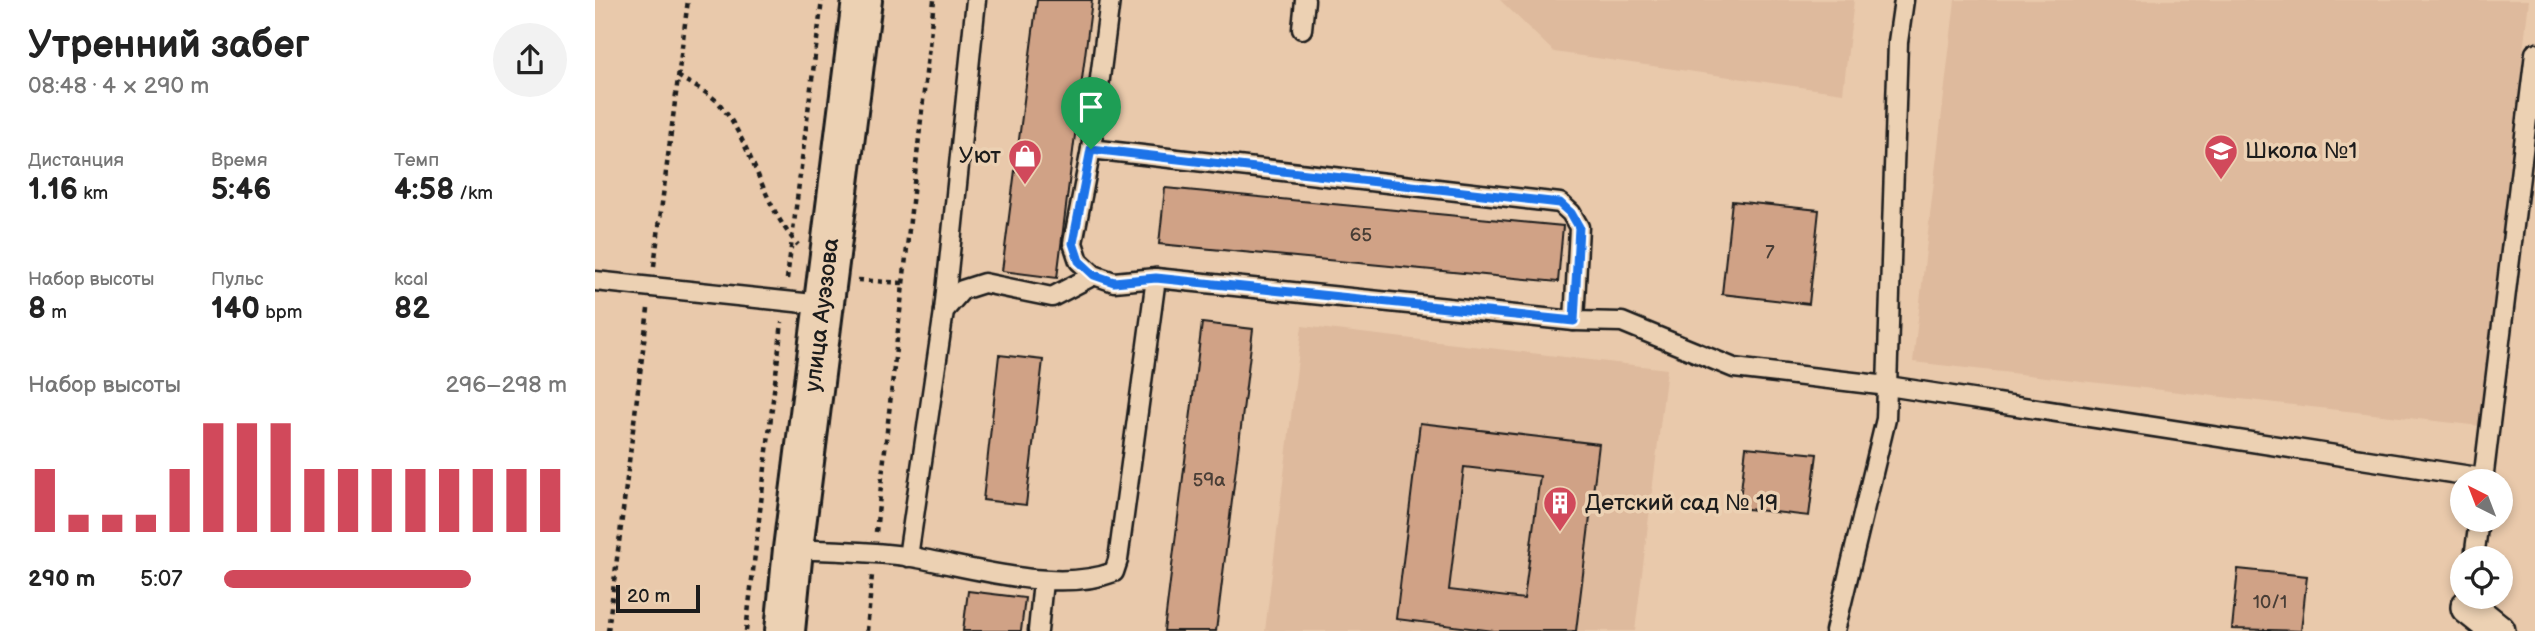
<!DOCTYPE html>
<html lang="ru">
<head>
<meta charset="utf-8">
<style>
  body { margin:0; font-family:"Balsamiq Sans",sans-serif; background:#f2f2f2; color:#222; height:100vh; display:flex; flex-direction:column; font-size:26px; white-space:nowrap }
  * { box-sizing:border-box; margin:0 }
  p { font-size:23px; color:#767676 }
  .icon { flex:none; width:38px; height:38px; fill:none; stroke:currentColor; stroke-width:2; stroke-linecap:round; stroke-linejoin:round }
  .map { position:relative; flex:1; overflow:hidden }
  .sheet { display:flex; flex-direction:column; background:#fff; width:595px }
  .sheet>* { flex:none }
  .needle { width:46px; rotate:318deg }
  .fabs { position:absolute; left:1855px; top:469px; display:grid; gap:14px }
  .fabs a { display:grid; place-items:center; width:63px; height:63px; border-radius:50%; background:#fff; box-shadow:0 4px 10px #0003; font-size:35px }
  .scale { position:absolute; left:21px; bottom:18px; width:84px; box-sizing:border-box; padding-left:7px; border:4px solid #1c1c1c; border-top:0; font-size:19px; line-height:24px; white-space:nowrap; color:#1c1c1c; -webkit-text-stroke:5px #ecd1b3; paint-order:stroke }
  .pin { position:absolute; display:grid; place-items:center; width:60px; height:60px; color:#fff; margin:-72px -30px; border-radius:50% 50% 50% 0; rotate:-45deg; box-shadow:0 0 7px #0007 }
  .pin .icon { rotate:45deg }
  .round { display:grid; place-items:center; flex:none; width:74px; height:74px; border-radius:37px; background:#f2f2f2 }
  .head { display:flex; align-items:center; justify-content:space-between; height:119px; padding:0 28px }
  h1 { font-size:38px; font-weight:800; line-height:52px }
  .metrics { display:grid; grid-template-columns:repeat(3,1fr); gap:10px; height:119px; padding:7px 28px }
  .metrics div { display:grid; align-content:center }
  .metrics b { font-size:30px; font-weight:800 }
  .metrics small { font-size:19px; font-weight:400 }
  .metrics p { font-size:19px }
  .chart { height:196px; padding:14px 28px }
  .chart p { display:flex; justify-content:space-between }
  .chart svg { width:100%; height:126px; margin-top:7px; stroke:#d1495b; stroke-width:6 }
  ul { padding:0 28px; list-style:none; font-size:23px }
  li { display:grid; grid-template-columns:112px 84px 1fr; align-items:center; height:52px }
  li i { height:18px; border-radius:9px; background:#d1495b }
  main { display:flex; flex:1; min-height:0 }
  .map>svg:first-child { display:block }
  .built { fill:#deba9d }
  .building { fill:#d0a286; stroke:#1c1c1c; stroke-width:2; fill-rule:evenodd }
  .lines { fill:none; stroke-linecap:round; stroke-linejoin:round }
  .service-casing { stroke:#1c1c1c; stroke-width:23 }
  .minor-casing { stroke:#1c1c1c; stroke-width:38 }
  .tertiary-casing { stroke:#1c1c1c; stroke-width:44 }
  .path { stroke:#1c1c1c; stroke-width:4.5; stroke-dasharray:5 5; stroke-linecap:butt }
  .service { stroke:#ecd1b3; stroke-width:18 }
  .minor { stroke:#ecd1b3; stroke-width:33 }
  .tertiary { stroke:#ecd1b3; stroke-width:38 }
  .route-casing { stroke:#fff; stroke-width:14 }
  .route { stroke:#1a73e8; stroke-width:9 }
  .labels { text-anchor:middle; dominant-baseline:central; stroke-width:7; stroke-linejoin:round; paint-order:stroke }
  .number-label { font-size:19px; fill:#493e36 }
  .poi-label { font-size:23px; fill:#1c1c1c; stroke:#ecd1b3; text-anchor:start }
  .street-label { font-size:23px; fill:#1c1c1c; stroke:#ecd1b3 }
</style>
</head>
<body>
<main>
<section class="sheet">
<div class="head"><div><h1>Утренний забег</h1><p>08:48 · 4 × 290 m</p></div><a class="round"><svg class="icon" aria-label="share" viewBox="0 0 24 24"><path d="M12 15V3M7 8l5-5 5 5M5 13v7h14v-7"/></svg></a></div>
<div class="metrics">
<div><p>Дистанция</p><b>1.16<small> km</small></b></div>
<div><p>Время</p><b>5:46</b></div>
<div><p>Темп</p><b>4:58<small> /km</small></b></div>
</div>
<div class="metrics">
<div><p>Набор высоты</p><b>8<small> m</small></b></div>
<div><p>Пульс</p><b>140<small> bpm</small></b></div>
<div><p>kcal</p><b>82</b></div>
</div>
<div class="chart"><p><span>Набор высоты</span>296–298 m</p>
<svg viewBox="0 0 160 44" preserveAspectRatio="none"><path d="M5 44V22M15 44V38M25 44V38M35 44V38M45 44V22M55 44V6M65 44V6M75 44V6M85 44V22M95 44V22M105 44V22M115 44V22M125 44V22M135 44V22M145 44V22M155 44V22"/></svg>
</div>
<ul>
<li><b>290 m</b>5:07<i style="width:72%"></i></li>
</ul>
</section>
<div class="map">
<svg width="1940" height="631" viewBox="0 0 1940 631">
  <rect width="100%" height="100%" fill="#e9c9ab"/>
  <filter id="ink" filterUnits="userSpaceOnUse"><feTurbulence type="fractalNoise" baseFrequency=".0143" numOctaves="2"/><feDisplacementMap in="SourceGraphic" scale="14" xChannelSelector="R" yChannelSelector="G"/><feConvolveMatrix kernelMatrix="1 2 1 2 8 2 1 2 1" color-interpolation-filters="sRGB"/></filter>
  <g filter="url(#ink)">
    <g class="built">
      <polygon points="905,0 1259,0 1248,93 959,52"/>
      <polygon points="1360,0 1934,0 1885,426 1318,362"/>
      <polygon points="707,326 1072,369 1040,631 670,631"/>
    </g>
    <g class="building">
      <polygon points="442,0 497,0 462,278 407,271"/>
      <polygon points="570,188 968,226 963,282 564,244"/>
      <polygon points="1137,201 1224,210 1214,304 1127,294"/>
      <polygon points="607,323 658,329 621,631 569,631"/>
      <polygon points="404,355 448,360 431,505 388,500"/>
      <path d="M 825,423 L 1004,444 L 981,631 L 899,631 L 801,619 ZM 869,467 L 945,476 L 929,599 L 854,590 Z"/>
      <polygon points="1151,447 1222,454 1214,516 1144,508"/>
      <polygon points="1643,569 1712,576 1706,631 1637,629"/>
      <polygon points="373,591 430,598 426,631 368,631"/>
    </g>
    <g class="lines">
      <g class="service-casing">
        <g id="service">
          <polyline points="515,0 496,149 478,243 484,261 499,275 519,282 561,278 979,321 1027,322 1139,368 1293,386 1889,478"/>
          <polyline points="707,29 710,0"/>
          <polyline points="496,149 965,203 976,213 984,227 979,321"/>
          <polyline points="0,281 228,305"/>
          <polyline points="349,311 381,0"/>
          <polyline points="1888,481 1940,53"/>
          <path d="M 198,549 C 237,551 278,551 317,557 C 376,567 461,594 519,572 L 523,560 L 561,278"/>
          <polyline points="313,557 349,311 367,290 389,283 457,297 499,275"/>
          <polyline points="1879,558 1884,520"/>
          <polyline points="443,631 448,581"/>
          <polyline points="1240,631 1291,419 1303,42 1309,0"/>
        </g>
      </g>
      <g class="minor-casing">
        <polyline id="minor" points="1873,607 1903,631"/>
      </g>
      <g class="tertiary-casing">
        <polyline id="tertiary" points="190,631 198,549 267,0"/>
      </g>
      <g class="path">
        <path d="M 83,76 C 96,85 118,94 127,107 C 159,149 168,206 203,245"/>
        <polyline points="59,266 93,0"/>
        <polyline points="192,279 227,0"/>
        <polyline points="263,280 308,283"/>
        <polyline points="281,532 339,0"/>
        <polyline points="13,631 53,309"/>
        <polyline points="151,631 187,322"/>
        <polyline points="272,631 277,575"/>
      </g>
      <use href="#service" class="service"/>
      <use href="#minor" class="minor"/>
      <use href="#tertiary" class="tertiary"/>
    </g>
  </g>
  <g class="lines" filter="url(#ink)">
    <g class="route-casing">
      <polygon id="route" points="496,149 965,203 976,213 984,227 979,321 561,278 519,282 499,275 484,261 478,243"/>
    </g>
    <use href="#route" class="route"/>
  </g>
  <defs>
    <g id="school-pin" transform="scale(1.75)"><path d="M0 17L-7.5 6A9.5 9.5 0 1 1 7.5 6Z" fill="#d1495b" stroke="#ecd1b3"/><path d="M0-5L7-2L0 1L-7-2ZM-4 1L0 2.5L4 1V4Q0 6-4 4Z" fill="#fff"/></g>
    <g id="shop-pin" transform="scale(1.75)"><path d="M0 17L-7.5 6A9.5 9.5 0 1 1 7.5 6Z" fill="#d1495b" stroke="#ecd1b3"/><path d="M-5-2.5h2.3a2.7 3.5 0 0 1 5.4 0H5L5.5 6h-11ZM-1.5-2.5h3a1.5 2.3 0 0 0-3 0Z" fill="#fff"/></g>
    <g id="building-pin" transform="scale(1.75)"><path d="M0 17L-7.5 6A9.5 9.5 0 1 1 7.5 6Z" fill="#d1495b" stroke="#ecd1b3"/><path d="M-4-6H4V6H1V3H-1V6H-4ZM-2.5-4.3h1.7v1.8h-1.7ZM.8-4.3h1.7v1.8H.8ZM-2.5-1h1.7V.8h-1.7ZM.8-1h1.7V.8H.8Z" fill="#fff"/></g>
  </defs>
  <g fill-rule="evenodd">
    <use href="#school-pin" x="1626" y="151"/>
    <use href="#shop-pin" x="430" y="156"/>
    <use href="#building-pin" x="965" y="503"/>
  </g>
  <g class="labels">
    <g class="number-label">
      <text x="766" y="235">65</text>
      <text x="1175" y="252">7</text>
      <text x="614" y="480">59а</text>
      <text x="1675" y="602">10/1</text>
    </g>
    <g class="poi-label">
      <text x="1650" y="151">Школа №1</text>
      <text x="406" y="156" text-anchor="end">Уют</text>
      <text x="990" y="503">Детский сад № 19</text>
    </g>
    <g class="street-label">
      <text transform="translate(227 315) rotate(-83)">улица Ауэзова</text>
    </g>
  </g>
</svg>
<div class="fabs">
<a><svg class="needle" viewBox="-14 -14 28 28"><path d="M0-13l5 13h-10z" fill="#e53935"/><path d="M0 13l5-13h-10z" fill="#767676"/></svg></a>
<a><svg class="icon" aria-label="locate" viewBox="0 0 24 24"><circle cx="12" cy="12" r="6"/><path d="M12 2v4M12 18v4M2 12h4M18 12h4"/></svg></a>
</div>
<div class="scale">20 m</div>
<div class="pin" style="left:496px;top:149px;background:#1e9e55"><svg class="icon" aria-label="arrive" viewBox="0 0 24 24"><path d="M6 21V4h12l-3 4 3 4H6"/></svg></div>
</div>
</main>
</body>
</html>
